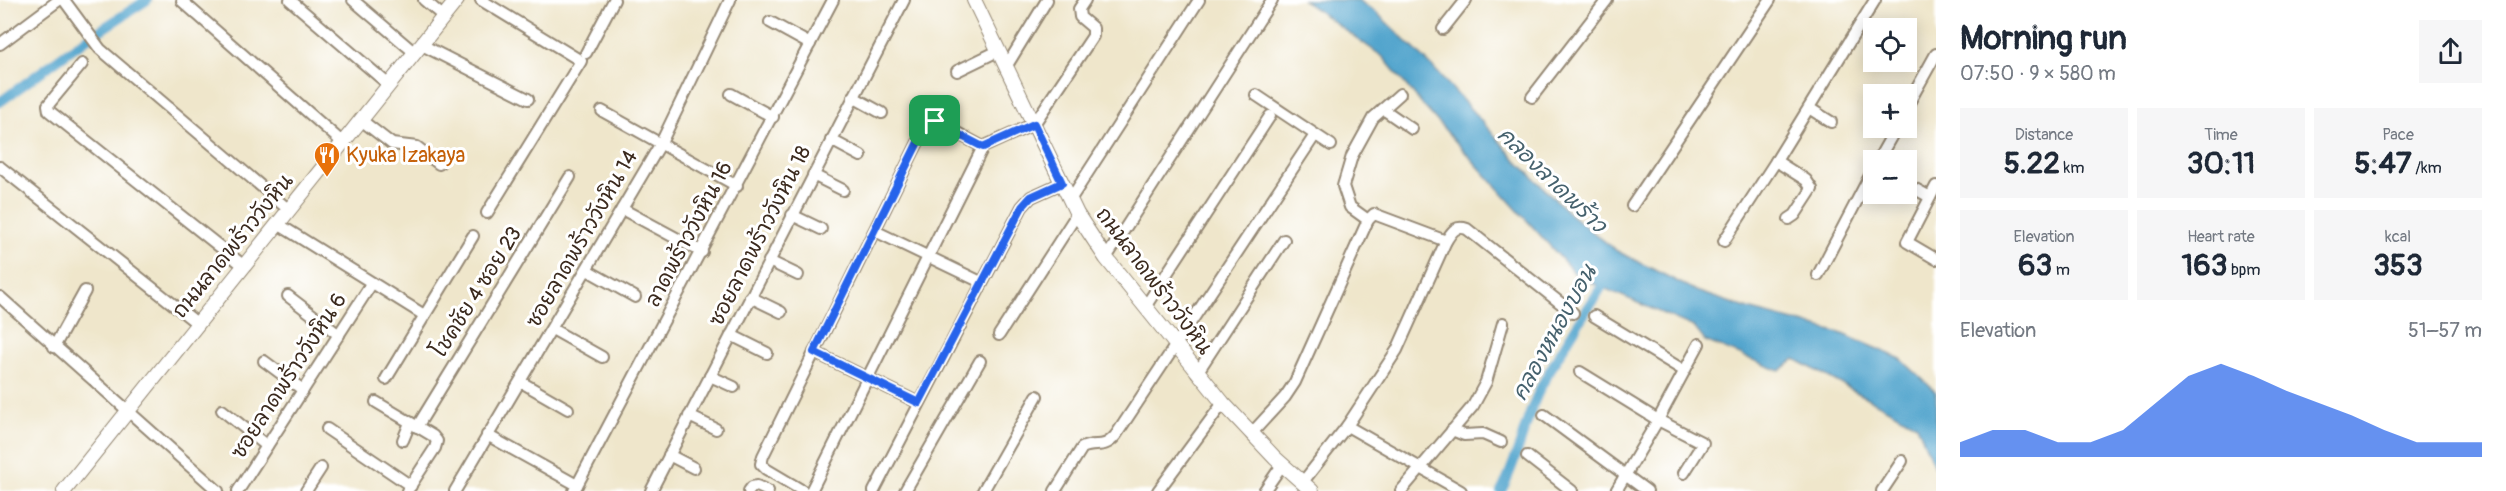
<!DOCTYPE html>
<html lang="en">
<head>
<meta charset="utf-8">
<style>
  body { margin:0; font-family:Pangolin,"Playpen Sans Thai",sans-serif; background:#f6f6f7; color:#1f2937; height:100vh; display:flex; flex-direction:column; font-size:22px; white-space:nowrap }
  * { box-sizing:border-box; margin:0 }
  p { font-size:20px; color:#747a83 }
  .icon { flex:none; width:33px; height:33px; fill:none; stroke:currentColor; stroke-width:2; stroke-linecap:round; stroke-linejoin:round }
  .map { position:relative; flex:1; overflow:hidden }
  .drawer { display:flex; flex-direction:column; background:#fff; width:570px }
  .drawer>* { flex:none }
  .tools { position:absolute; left:1863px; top:18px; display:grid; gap:12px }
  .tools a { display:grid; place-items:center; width:54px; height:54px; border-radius:0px; background:#fff; box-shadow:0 3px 15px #0003; font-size:30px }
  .pin { position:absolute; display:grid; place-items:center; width:51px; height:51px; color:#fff; margin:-26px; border-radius:12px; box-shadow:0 3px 9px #0006 }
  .round { display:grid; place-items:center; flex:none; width:63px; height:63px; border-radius:0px; background:#f6f6f7 }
  .headline { display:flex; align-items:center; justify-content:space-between; height:102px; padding:0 24px }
  h1 { font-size:33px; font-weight:800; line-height:45px }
  .metrics { display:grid; grid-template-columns:repeat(3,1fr); gap:9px; height:102px; padding:6px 24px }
  .metrics div { display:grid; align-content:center; border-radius:0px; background:#f6f6f7; text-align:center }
  .metrics b { font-size:30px; font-weight:800 }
  .metrics small { font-size:16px; font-weight:400 }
  .metrics p { font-size:16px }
  .chart { height:168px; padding:12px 24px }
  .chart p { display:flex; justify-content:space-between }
  .chart svg { width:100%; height:108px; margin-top:6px; fill:#2563eb; opacity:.7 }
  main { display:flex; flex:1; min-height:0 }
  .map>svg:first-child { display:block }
  .water { fill:#52a5cd; stroke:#466876; stroke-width:1.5 }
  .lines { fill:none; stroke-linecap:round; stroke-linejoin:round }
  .canal { stroke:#52a5cd; stroke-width:10 }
  .street-casing { stroke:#958874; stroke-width:14 }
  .secondary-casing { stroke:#958874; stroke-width:16 }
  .street { stroke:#fff; stroke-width:10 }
  .secondary { stroke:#fff; stroke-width:14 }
  .route-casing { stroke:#fff; stroke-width:12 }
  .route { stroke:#2563eb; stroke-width:8 }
  .labels { text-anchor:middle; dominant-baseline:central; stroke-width:6; stroke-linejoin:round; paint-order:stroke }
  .food-label { font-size:21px; fill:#c56008; stroke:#fff; text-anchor:start }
  .street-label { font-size:21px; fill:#3b2a1e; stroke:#fff }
  .water-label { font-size:22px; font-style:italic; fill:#45616d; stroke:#fff }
</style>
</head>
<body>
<main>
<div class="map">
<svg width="1936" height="491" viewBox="0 0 1936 491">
  <rect width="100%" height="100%" fill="#fff"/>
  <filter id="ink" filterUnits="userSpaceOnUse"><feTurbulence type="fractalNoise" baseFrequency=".0167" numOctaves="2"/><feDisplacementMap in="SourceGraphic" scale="12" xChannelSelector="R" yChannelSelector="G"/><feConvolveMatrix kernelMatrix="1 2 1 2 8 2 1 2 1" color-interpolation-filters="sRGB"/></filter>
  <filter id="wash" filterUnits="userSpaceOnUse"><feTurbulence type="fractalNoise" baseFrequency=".008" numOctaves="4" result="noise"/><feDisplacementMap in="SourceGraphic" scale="24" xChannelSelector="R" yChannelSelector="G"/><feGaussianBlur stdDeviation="1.35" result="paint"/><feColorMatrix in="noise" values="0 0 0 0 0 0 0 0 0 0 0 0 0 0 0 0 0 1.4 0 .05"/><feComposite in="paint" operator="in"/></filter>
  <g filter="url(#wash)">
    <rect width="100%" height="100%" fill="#efe6cb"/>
    <polygon class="water" points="1303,0 1358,0 1377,13 1431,65 1519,163 1570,214 1617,251 1696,291 1752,310 1840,333 1901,359 1936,392 1936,471 1917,425 1795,359 1780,371 1705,341 1694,327 1578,277 1419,101 1383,57"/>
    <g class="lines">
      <g class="canal">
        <polyline points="0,102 79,44 147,0"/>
        <path d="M 1501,491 C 1519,459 1524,420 1541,387 C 1561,348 1586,312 1609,275"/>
      </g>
    </g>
  </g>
  <g filter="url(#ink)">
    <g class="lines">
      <g class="street-casing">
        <g id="street">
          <polyline points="64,0 100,49 289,210"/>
          <polyline points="290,0 389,85"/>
          <polyline points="353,0 415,53"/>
          <polyline points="424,0 444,17"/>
          <polyline points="481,0 581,61 487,213"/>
          <polyline points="182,1 343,143"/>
          <polyline points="770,22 810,44"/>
          <polyline points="1443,29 1466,0"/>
          <polyline points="0,44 59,0"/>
          <polyline points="422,45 528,99"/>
          <polyline points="586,53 614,0"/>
          <polyline points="82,64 48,105 49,111 244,266"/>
          <polyline points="1006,67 1047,0"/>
          <polyline points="957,71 998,51"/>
          <polyline points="731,94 773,117"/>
          <polyline points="1256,95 1331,145"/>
          <polyline points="853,97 882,113"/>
          <polyline points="1532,97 1607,0"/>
          <polyline points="1809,108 1831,122"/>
          <polyline points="1906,108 1936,54"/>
          <polyline points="1383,109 1412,129"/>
          <polyline points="602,111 737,186"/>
          <polyline points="361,120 392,144 417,147 439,164"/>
          <polyline points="831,140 861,156"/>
          <polyline points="1878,160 1896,128"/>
          <polyline points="1776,161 1806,180 1812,189 1795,215 1789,219"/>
          <polyline points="0,167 198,324"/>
          <polyline points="813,175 843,190"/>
          <polyline points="1906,184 1930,197"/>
          <polyline points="1936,186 1907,242 1936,259"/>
          <polyline points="1070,200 1199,0"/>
          <polyline points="1632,206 1770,0"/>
          <polyline points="622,209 702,252"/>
          <polyline points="792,215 821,229"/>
          <polyline points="1368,220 1350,207 1343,186 1352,156 1373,118 1400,94"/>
          <polyline points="278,224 424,315"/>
          <polyline points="875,231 981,282"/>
          <polyline points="1724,241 1776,161 1875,0"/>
          <polyline points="1106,258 1272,0"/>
          <polyline points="769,261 798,275"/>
          <polyline points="587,270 635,297"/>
          <polyline points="1818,275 1874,168"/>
          <polyline points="288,296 339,335"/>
          <polyline points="0,297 218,491"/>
          <polyline points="750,297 781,312"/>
          <polyline points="1145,307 1270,116"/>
          <polyline points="1594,316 1683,370"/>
          <polyline points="552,329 602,357"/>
          <polyline points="731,335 767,353"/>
          <polyline points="999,335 1077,214"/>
          <polyline points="54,347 85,291"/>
          <polyline points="814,352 919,403"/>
          <polyline points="264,361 303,390"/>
          <polyline points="1580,372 1658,420 1703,443 1684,473"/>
          <polyline points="1197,373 1284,240"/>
          <polyline points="710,376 734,387"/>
          <polyline points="386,379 473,236"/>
          <polyline points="521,382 568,409"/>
          <polyline points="376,402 433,436 437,441 435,448 407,491"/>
          <polyline points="222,410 267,446"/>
          <polyline points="1544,415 1647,491"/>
          <polyline points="689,416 716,429"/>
          <polyline points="1347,426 1461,491"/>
          <polyline points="417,427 570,177"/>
          <polyline points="327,429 411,486"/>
          <polyline points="1452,430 1464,435 1483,434 1501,442"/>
          <polyline points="1251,434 1285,397 1295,382 1368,220 1374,214 1446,241"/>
          <polyline points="487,435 577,485"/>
          <polyline points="403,440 410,423"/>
          <polyline points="669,455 694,468"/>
          <polyline points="1527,456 1572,491"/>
          <path d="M 1302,483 L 1347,426 L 1397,350 L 1446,241 C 1452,232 1455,225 1467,229 L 1573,313"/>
          <polyline points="238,491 372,283"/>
          <polyline points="306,491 321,468"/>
          <polyline points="455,491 661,143 730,0"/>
          <polyline points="574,491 833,0"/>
          <polyline points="651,491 904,0"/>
          <polyline points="749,491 752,487 757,486 768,491"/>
          <polyline points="803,491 766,469 761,464 763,456 928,122 935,121 983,147"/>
          <polyline points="811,491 983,147 1034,124 1093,36 1093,28 1080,17 1079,9 1085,0"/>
          <polyline points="874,491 1022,207 1031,197 1062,183"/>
          <polyline points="905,491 980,361"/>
          <polyline points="983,491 1037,396"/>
          <path d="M 1055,491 L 1082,448 C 1096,441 1103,451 1116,435 L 1315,135"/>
          <polyline points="1158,491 1223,403"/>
          <polyline points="1264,491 1282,465"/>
          <polyline points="1401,491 1473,406 1486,382 1503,323"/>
          <polyline points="1616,491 1658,420 1699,344"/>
          <polyline points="1882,491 1902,461"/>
        </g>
      </g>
      <g class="secondary-casing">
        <g id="secondary">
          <polyline points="974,0 1077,214 1106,258 1223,403 1275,458 1312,491"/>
          <polyline points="64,491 457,0"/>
        </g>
      </g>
      <use href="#street" class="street"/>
      <use href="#secondary" class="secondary"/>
    </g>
  </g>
  <g class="lines" filter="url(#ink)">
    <g class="route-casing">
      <polygon id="route" points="931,120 983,147 1034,124 1062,183 1031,197 1022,207 919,403 814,352 928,122"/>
    </g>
    <use href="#route" class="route"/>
  </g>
  <defs>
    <g id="restaurant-pin" transform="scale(1.35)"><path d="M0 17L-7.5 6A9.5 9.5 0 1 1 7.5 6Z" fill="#e8710a" stroke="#fff"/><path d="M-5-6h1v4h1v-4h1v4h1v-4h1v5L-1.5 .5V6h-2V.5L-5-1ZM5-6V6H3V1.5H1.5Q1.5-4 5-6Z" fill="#fff"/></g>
  </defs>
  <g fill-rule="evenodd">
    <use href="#restaurant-pin" x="327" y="155"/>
  </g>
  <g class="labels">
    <g class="food-label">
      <text x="346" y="155">Kyuka Izakaya</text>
    </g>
    <g class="street-label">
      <text transform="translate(689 234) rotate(-62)">ลาดพร้าววังหิน 16</text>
      <text transform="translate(760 236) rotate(-63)">ซอยลาดพร้าววังหิน 18</text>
      <text transform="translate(582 239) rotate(-60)">ซอยลาดพร้าววังหิน 14</text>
      <text transform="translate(233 246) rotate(-51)">ถนนลาดพร้าววังหิน</text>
      <text transform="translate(1154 281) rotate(53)">ถนนลาดพร้าววังหิน</text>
      <text transform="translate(477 292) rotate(-58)">โชคชัย 4 ซอย 23</text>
      <text transform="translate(289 376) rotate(-57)">ซอยลาดพร้าววังหิน 6</text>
    </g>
    <g class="water-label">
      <text transform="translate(1552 180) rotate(44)">คลองลาดพร้าว</text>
      <text transform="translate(1554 333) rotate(-61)">คลองหนองบอน</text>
    </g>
  </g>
</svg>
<div class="tools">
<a><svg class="icon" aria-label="locate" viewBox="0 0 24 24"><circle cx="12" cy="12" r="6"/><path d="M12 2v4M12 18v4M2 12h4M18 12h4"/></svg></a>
<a>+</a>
<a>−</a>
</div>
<div class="pin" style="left:935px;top:121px;background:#1e9e55"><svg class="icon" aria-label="arrive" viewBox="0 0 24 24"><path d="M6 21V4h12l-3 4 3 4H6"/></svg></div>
</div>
<section class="drawer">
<div class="headline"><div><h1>Morning run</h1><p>07:50 · 9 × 580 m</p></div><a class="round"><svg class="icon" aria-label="share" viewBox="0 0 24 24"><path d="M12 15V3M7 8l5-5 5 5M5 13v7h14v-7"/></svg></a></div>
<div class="metrics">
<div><p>Distance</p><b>5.22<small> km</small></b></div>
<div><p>Time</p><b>30:11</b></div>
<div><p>Pace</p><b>5:47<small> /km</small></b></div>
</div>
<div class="metrics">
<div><p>Elevation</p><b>63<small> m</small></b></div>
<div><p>Heart rate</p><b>163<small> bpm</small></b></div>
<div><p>kcal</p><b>353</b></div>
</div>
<div class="chart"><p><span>Elevation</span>51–57 m</p>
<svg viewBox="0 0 160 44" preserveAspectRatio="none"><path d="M0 44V38L10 33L20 33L30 38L40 38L50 33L60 22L70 11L80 6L90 11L100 17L110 22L120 27L130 33L140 38L150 38L160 38V44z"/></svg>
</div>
</section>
</main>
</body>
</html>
